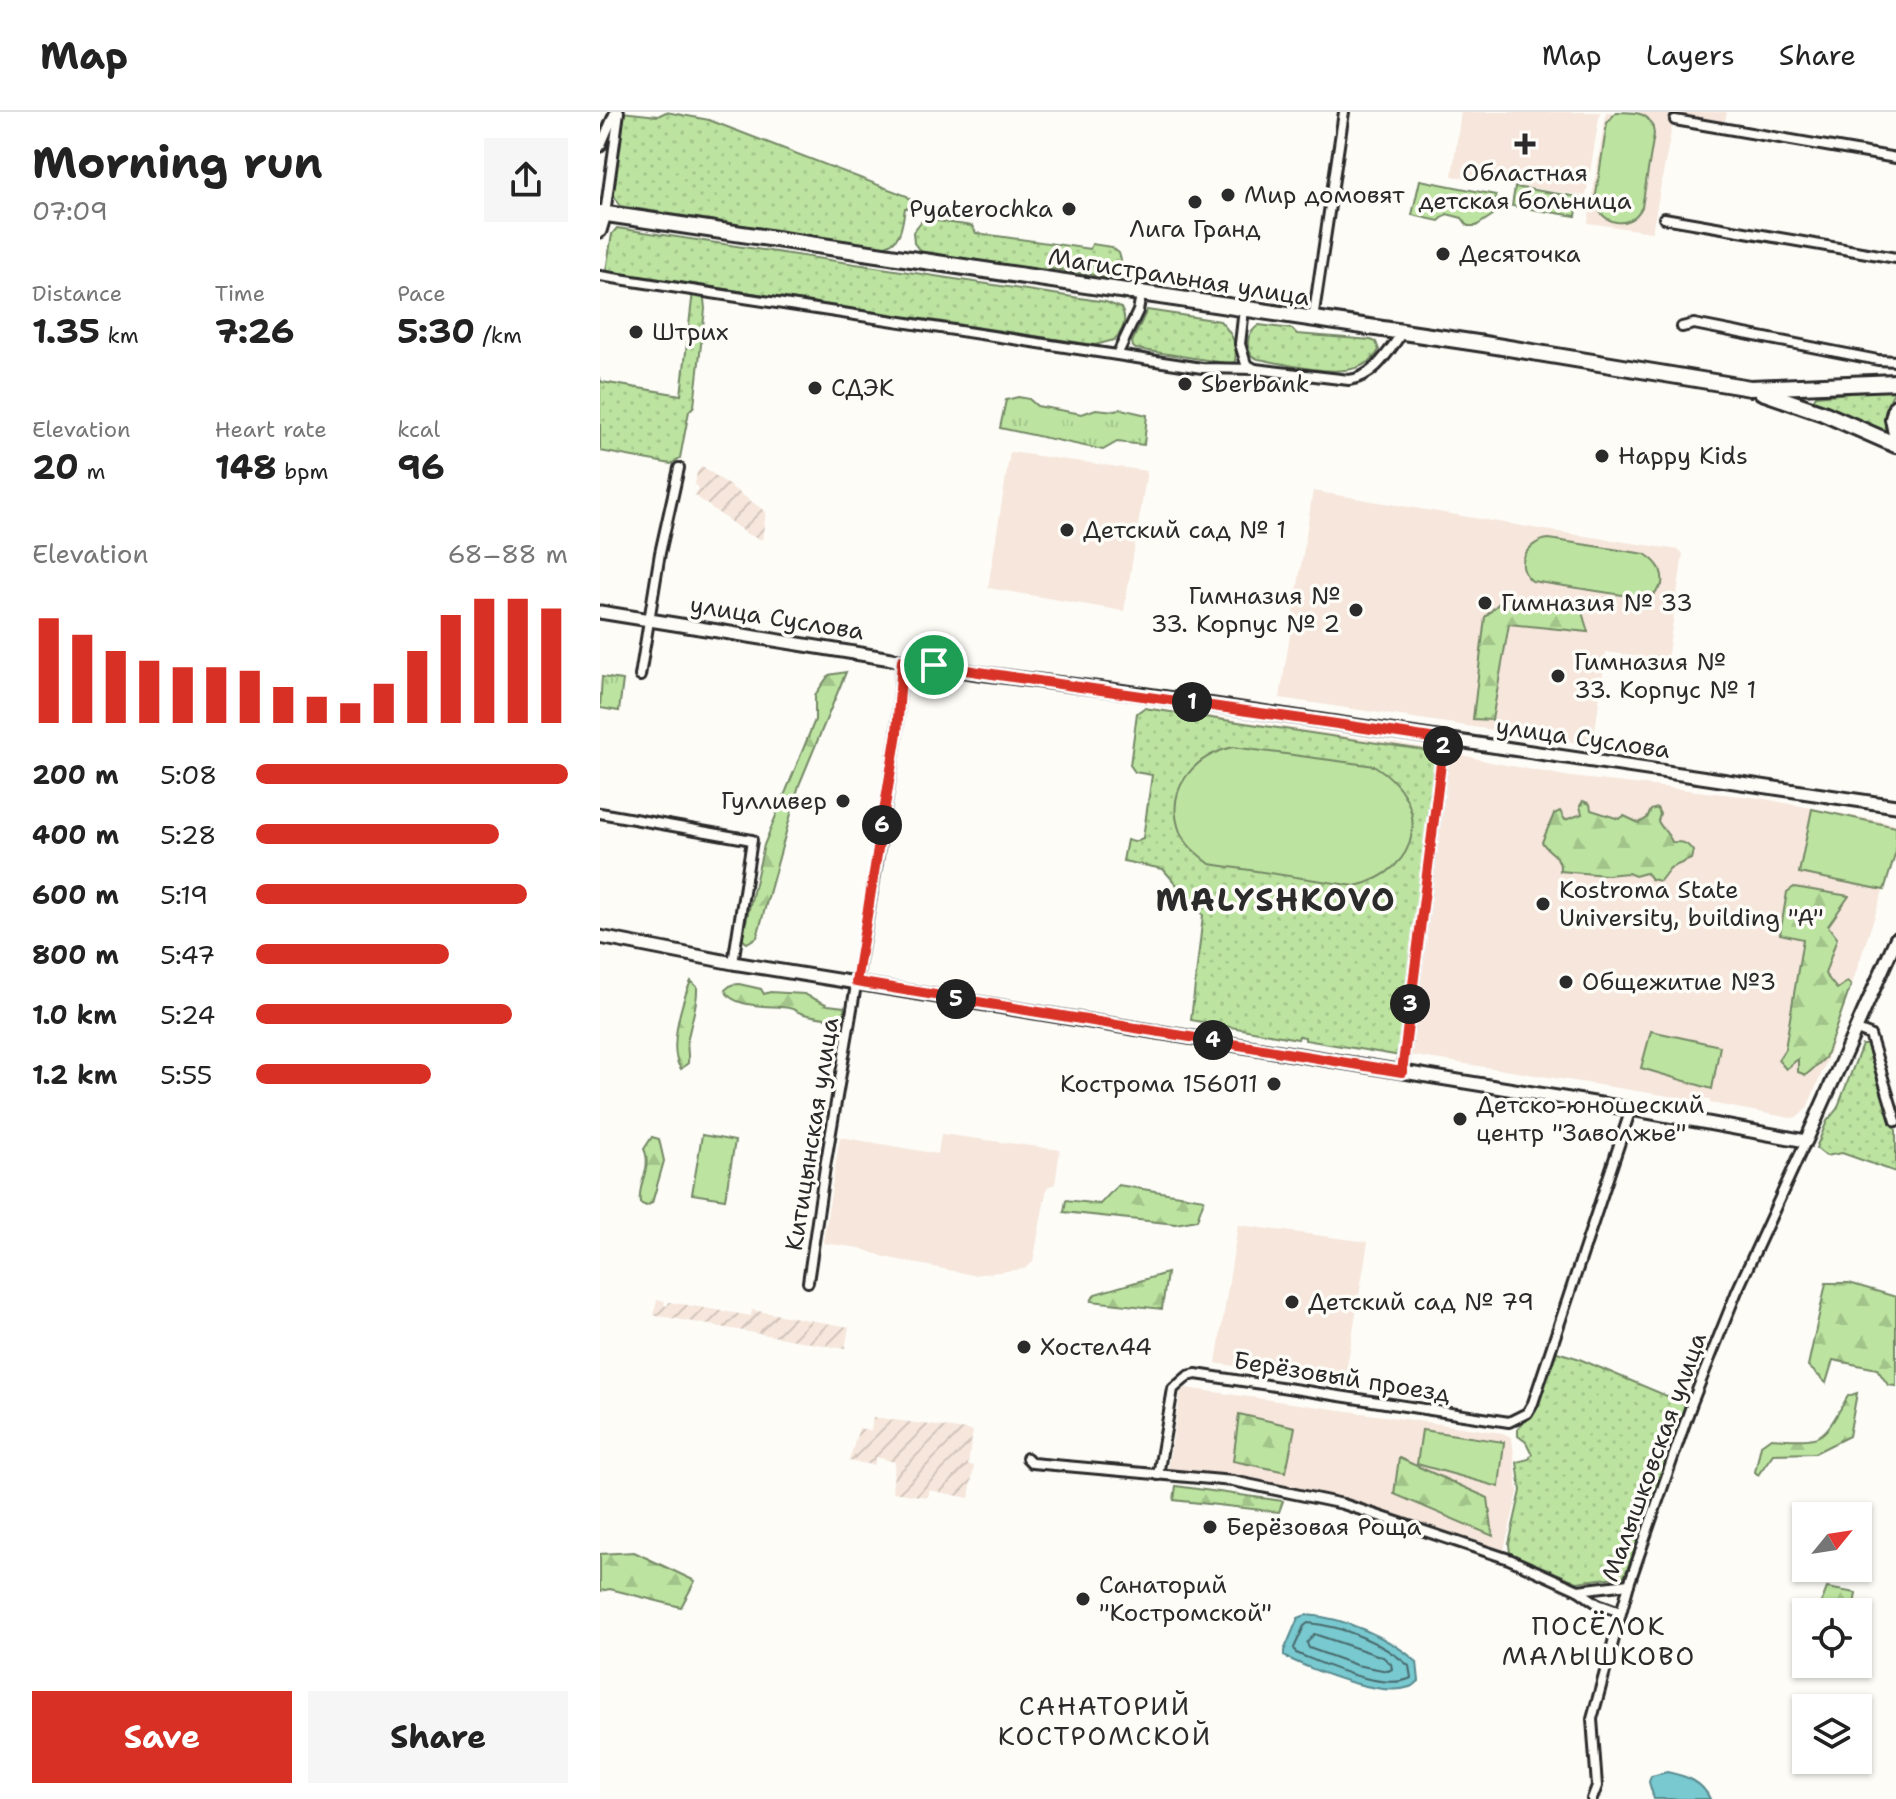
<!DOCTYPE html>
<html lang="en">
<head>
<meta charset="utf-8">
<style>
  body { margin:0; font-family:"Shantell Sans",sans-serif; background:#f6f6f6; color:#222; height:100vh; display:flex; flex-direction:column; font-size:30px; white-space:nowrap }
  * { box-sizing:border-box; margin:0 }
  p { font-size:26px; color:#767676 }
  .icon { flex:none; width:44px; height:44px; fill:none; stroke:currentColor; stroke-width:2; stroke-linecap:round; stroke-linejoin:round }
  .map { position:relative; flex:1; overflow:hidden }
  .details { display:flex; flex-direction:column; background:#fff; width:600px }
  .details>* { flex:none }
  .needle { width:52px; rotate:60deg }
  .tools { position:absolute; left:1192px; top:1390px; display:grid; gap:16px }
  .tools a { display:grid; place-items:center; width:80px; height:80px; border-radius:0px; background:#fff; box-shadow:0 2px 6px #0004; font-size:40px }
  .pin { position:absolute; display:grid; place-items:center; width:68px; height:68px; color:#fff; margin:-34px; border:4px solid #fff; border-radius:50%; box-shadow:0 2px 8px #0007 }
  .km { position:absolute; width:40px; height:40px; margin:-20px; border-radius:50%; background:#222; color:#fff; font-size:22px; line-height:40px; text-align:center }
  .round { display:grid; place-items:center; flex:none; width:84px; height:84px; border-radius:0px; background:#f6f6f6 }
  .head { display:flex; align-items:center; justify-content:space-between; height:136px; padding:0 32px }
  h1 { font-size:44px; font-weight:700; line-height:60px }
  .metrics { display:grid; grid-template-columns:repeat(3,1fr); gap:12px; height:136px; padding:8px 32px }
  .metrics div { display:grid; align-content:center }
  .metrics b { font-size:34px; font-weight:700 }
  .metrics small { font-size:22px; font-weight:400 }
  .metrics p { font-size:22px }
  .chart { height:224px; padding:16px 32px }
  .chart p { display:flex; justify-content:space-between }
  .chart svg { width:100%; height:144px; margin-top:8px; stroke:#d93025; stroke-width:6 }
  .primary-button { display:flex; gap:16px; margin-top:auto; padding:16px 32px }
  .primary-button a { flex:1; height:92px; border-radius:0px; background:#d93025; color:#fff; font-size:32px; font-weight:700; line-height:92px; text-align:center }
  .primary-button a+a { background:#f6f6f6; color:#222 }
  ul { padding:0 32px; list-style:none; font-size:26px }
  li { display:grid; grid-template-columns:128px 96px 1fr; align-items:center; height:60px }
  li i { height:20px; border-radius:10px; background:#d93025 }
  header { display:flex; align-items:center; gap:48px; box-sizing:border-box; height:112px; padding:0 40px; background:#fff; border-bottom:2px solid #e0e0e0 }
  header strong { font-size:38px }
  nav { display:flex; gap:44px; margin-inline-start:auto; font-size:28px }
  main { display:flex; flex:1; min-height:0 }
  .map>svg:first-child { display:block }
  .built { fill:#f6e6db }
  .industrial { fill:url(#industrial-furrows) }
  .grass { fill:url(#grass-dots); stroke:#748866; stroke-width:2 }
  .forest { fill:url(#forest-firs); stroke:#748866; stroke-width:2 }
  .park { fill:url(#park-tufts); stroke:#748866; stroke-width:2 }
  .pitch { fill:#bce4a0; stroke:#748866; stroke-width:2 }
  .water { fill:#78c9d0; stroke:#598a8e; stroke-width:2 }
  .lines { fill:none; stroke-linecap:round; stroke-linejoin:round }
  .shore { stroke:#4a6a6d; stroke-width:2 }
  .street-casing { stroke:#2b2b2b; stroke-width:14 }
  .secondary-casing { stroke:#2b2b2b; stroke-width:17 }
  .highway-casing { stroke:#2b2b2b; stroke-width:20 }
  .street { stroke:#fdfcf7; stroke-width:8 }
  .secondary { stroke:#fdfcf7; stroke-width:11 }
  .highway { stroke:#fdfcf7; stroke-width:14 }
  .route-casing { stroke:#fff; stroke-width:16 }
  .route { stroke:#d93025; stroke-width:10 }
  .poi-dot { fill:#2b2b2b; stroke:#fdfcf7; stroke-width:3 }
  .labels { text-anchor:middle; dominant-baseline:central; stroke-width:7; stroke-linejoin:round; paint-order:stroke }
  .poi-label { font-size:24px; fill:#2b2b2b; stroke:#fdfcf7; text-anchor:start }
  .street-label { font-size:24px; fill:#2b2b2b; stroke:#fdfcf7 }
  .neighbourhood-label { font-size:26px; letter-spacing:2px; fill:#2b2b2b; stroke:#fdfcf7 }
  .district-label { font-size:32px; font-weight:bold; letter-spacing:2px; fill:#2b2b2b; stroke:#fdfcf7 }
</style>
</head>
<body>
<header>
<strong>Map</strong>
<nav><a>Map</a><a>Layers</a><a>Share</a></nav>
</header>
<main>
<section class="details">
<div class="head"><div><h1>Morning run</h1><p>07:09</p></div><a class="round"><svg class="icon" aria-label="share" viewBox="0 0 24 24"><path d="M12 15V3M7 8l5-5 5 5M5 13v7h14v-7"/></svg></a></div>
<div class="metrics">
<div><p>Distance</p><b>1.35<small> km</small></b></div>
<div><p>Time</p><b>7:26</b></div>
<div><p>Pace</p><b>5:30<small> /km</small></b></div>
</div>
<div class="metrics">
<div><p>Elevation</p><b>20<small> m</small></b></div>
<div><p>Heart rate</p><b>148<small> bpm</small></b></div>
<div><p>kcal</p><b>96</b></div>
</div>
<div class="chart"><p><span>Elevation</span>68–88 m</p>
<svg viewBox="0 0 160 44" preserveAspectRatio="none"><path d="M5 44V12M15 44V17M25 44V22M35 44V25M45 44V27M55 44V27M65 44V28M75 44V33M85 44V36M95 44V38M105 44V32M115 44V22M125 44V11M135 44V6M145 44V6M155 44V9"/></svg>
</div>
<ul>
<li><b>200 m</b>5:08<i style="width:100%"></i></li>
<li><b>400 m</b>5:28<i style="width:78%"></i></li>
<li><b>600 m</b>5:19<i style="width:87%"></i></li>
<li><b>800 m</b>5:47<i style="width:62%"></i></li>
<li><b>1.0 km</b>5:24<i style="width:82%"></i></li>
<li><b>1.2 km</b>5:55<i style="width:56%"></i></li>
</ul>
<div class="primary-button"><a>Save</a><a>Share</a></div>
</section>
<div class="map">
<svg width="1296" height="1687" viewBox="0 0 1296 1687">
  <defs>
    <pattern id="industrial-furrows" width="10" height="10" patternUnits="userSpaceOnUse" patternTransform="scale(2)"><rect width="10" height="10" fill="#f6e6db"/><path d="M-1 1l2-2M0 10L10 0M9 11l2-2" fill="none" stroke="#d3c5bc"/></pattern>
    <pattern id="grass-dots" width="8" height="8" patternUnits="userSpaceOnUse" patternTransform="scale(2)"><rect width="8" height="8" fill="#bce4a0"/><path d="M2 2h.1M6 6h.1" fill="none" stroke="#a2c48a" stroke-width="1.8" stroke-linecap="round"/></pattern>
    <pattern id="forest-firs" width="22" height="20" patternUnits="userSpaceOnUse" patternTransform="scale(2)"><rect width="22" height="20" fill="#bce4a0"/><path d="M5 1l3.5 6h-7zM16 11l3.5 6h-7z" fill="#a2c48a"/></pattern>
    <pattern id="park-tufts" width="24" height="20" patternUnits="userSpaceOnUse" patternTransform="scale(2)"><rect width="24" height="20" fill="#bce4a0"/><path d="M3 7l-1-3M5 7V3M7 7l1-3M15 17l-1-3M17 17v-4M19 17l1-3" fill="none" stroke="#a2c48a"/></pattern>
  </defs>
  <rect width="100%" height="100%" fill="#fdfcf7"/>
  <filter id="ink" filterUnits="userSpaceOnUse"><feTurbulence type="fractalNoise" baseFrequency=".0125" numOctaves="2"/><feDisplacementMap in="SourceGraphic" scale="16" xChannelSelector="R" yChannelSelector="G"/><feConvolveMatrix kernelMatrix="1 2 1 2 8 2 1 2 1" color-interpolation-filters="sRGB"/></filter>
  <g filter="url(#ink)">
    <g class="built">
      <polygon points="861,0 1000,0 986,84 852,64"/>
      <polygon points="1006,0 1127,0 1124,12 1074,4 1052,120 988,111"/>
      <polygon points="410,340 547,359 524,499 388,476"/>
      <polygon points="713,379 951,419 1079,438 1083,442 1067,548 1006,540 993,633 680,586"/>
      <polygon points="575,599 847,639 890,650 971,665 1159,686 1296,712 1296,740 1225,953 1207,996 1198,1005 1190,1006 1110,991 1110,987 1102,986 1101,989 809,943 823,832 617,805 555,725"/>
      <polygon points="341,1022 460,1038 455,1072 447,1075 433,1150 424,1157 373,1163 285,1145 260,1136 223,1131 240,1025 338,1042"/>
      <polygon points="638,1113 768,1130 744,1272 616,1251"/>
      <polygon points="586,1276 903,1321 912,1326 918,1380 904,1438 746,1386 633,1364 567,1359 581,1280"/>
    </g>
    <g class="industrial">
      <polygon points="102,354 166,400 162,428 147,422 94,383 99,376 95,373 97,360"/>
      <polygon points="57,1188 65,1189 64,1193 67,1194 69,1190 151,1204 152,1198 249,1215 245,1237 54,1203"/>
      <polygon points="273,1305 373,1319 368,1353 374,1354 369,1386 329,1378 327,1385 292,1380 295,1350 276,1345 274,1353 249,1349 259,1316 271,1319"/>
    </g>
    <g class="grass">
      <path d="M 21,0 L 58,4 L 66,0 L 109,8 L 307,84 L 312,89 L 312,96 L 305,96 C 302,113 302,130 283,135 L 20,94 L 12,80 Z"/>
      <path d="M 331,108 L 372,114 L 376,121 L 490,137 L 492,132 L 511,135 L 519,141 C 523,152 523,165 511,169 L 500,164 L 453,157 L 447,159 L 321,140 L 314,131 L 313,120 L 321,110 Z"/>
      <path d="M 17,116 L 506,190 L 521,196 C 528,208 523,219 514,228 L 495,233 L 6,159 L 12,122 Z"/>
      <polygon points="93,179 104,187 105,197 94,294 89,299 80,346 71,352 0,339 0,267 2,270 81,283"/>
      <path d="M 547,198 L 620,209 C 632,222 638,231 635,249 L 632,252 L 536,237 L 533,235 L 532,230 Z"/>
      <path d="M 659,213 L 692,217 L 697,222 L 771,228 L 776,230 L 779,238 C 760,275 690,252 658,247 L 652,244 C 645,232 647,221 659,213 Z"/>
      <path d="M 1296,277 C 1285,293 1283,305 1287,323 L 1213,289 L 1216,284 Z"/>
      <polygon points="544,596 837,640 801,944 705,928 705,925 699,924 698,927 591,908 603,803 563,757 523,749 527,728 534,730 543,726 552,663 535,660 530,653 537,601"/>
      <polygon points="1262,933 1268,933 1272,940 1296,1019 1296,1060 1242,1041 1226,1044 1216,1036 1227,1009 1237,997"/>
      <polygon points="957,1240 977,1246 1086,1292 1041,1427 1024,1464 977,1470 910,1441 909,1432 921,1379 917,1350 929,1347 932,1342 926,1330 918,1324 918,1316 937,1295 954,1243"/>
    </g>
    <g class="forest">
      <polygon points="905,485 982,500 988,520 909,512 892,608 873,607 885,505"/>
      <polygon points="246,560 199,673 157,825 147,831 142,827 164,733 215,608 215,583 229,563"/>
      <path d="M 983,689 L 990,692 L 991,698 L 1019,707 L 1024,704 L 1039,711 L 1047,706 L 1051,698 L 1057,696 L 1060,702 L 1058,709 C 1062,717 1068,721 1072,730 C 1083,730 1086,730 1093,739 L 1091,747 L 1070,756 L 1060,769 L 1051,767 L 1046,761 L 1035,764 L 1028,761 L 1006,763 L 960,759 C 961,742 949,742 942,730 L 954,702 L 960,699 L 965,708 L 982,702 L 980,694 Z"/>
      <polygon points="1194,775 1249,784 1228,814 1237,826 1225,862 1237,877 1247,870 1251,873 1225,946 1206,963 1198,960 1198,947 1186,957 1178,948 1185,937 1203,827 1180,822 1187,780"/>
      <path d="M 91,869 L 97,875 C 98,892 91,909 88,926 C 86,933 89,943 88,951 L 81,957 C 67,938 82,889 91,869 Z"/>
      <path d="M 139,872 L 161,877 L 164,882 L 170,880 L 204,882 L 228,893 L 244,895 L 245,903 L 239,908 C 227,906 212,905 201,901 C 192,898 198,898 189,896 C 172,893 132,897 125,878 L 131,873 Z"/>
      <path d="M 52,1025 L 59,1027 L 64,1049 L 52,1091 L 46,1094 L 40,1091 C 37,1071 53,1056 44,1037 Z"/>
      <polygon points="518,1073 604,1087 597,1108 576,1112 464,1100 466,1088 500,1092"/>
      <polygon points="567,1161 562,1197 491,1189 495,1182"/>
      <polygon points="1226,1171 1249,1171 1296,1185 1296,1274 1288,1273 1277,1257 1233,1248 1226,1271 1208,1254"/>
      <path d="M 1257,1281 L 1249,1324 L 1215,1341 L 1173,1342 L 1158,1363 L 1155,1360 L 1161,1333 L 1171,1326 C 1226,1329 1220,1331 1248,1284 Z"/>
      <polygon points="639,1302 695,1315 686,1360 633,1349"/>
      <polygon points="799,1346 888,1386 893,1424 794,1382"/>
      <polygon points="576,1374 683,1389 679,1400 574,1388"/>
      <polygon points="34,1440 95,1469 81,1495 10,1477 0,1479 0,1442"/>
      <polygon points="1227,1476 1256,1481 1253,1500 1226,1500 1219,1497"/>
    </g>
    <g class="park">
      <polygon points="820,68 896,83 893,103 876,114 868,114 862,106 847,102 839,109 812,103"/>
      <polygon points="915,75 979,85 976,104 912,94"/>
      <polygon points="418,285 429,287 437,294 482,302 496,297 515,299 521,297 547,303 544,333 517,330 503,338 400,316 406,288"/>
      <polygon points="2,565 23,568 19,599 0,596"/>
    </g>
    <g class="pitch">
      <path d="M 1016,0 C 1037,0 1052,0 1054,22 L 1042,95 C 1030,119 1001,113 995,89 L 1007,11 Z"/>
      <path d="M 949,427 L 1045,442 C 1057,450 1064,458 1062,473 L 1052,484 L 1042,486 L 932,469 C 912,453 928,429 949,427 Z"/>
      <path d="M 633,635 L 775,654 C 833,690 822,759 755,774 L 610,752 C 599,743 586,734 580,720 C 564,677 594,644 633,635 Z"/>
      <polygon points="1212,697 1296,715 1296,740 1284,778 1199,761"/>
      <polygon points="1051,919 1120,934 1112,977 1041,956"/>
      <polygon points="102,1023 135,1029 125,1087 92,1082"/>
      <polygon points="822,1318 904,1330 899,1375 817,1352"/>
    </g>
    <g class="water">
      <path d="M 706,1503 C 742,1505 791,1526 817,1550 L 819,1569 C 797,1594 709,1557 684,1544 L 684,1539 L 698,1506 Z"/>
      <path d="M 1067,1660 C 1086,1664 1102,1669 1110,1687 L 1054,1687 L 1049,1670 L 1051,1664 Z"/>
    </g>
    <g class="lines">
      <g class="shore">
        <path d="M 708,1511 C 743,1514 783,1531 809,1554 L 811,1566 C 782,1580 724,1552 696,1541 L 694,1536 L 704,1514 Z"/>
        <polygon points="714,1522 783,1545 791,1552 792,1557 788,1559 756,1553 709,1536 707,1531"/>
      </g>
      <g class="street-casing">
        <g id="street">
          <polyline points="1075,8 1296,46"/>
          <polyline points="0,35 15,0"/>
          <polyline points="5,102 19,0"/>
          <polyline points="1064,106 1296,146"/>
          <path d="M 0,164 L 602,256 L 655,257 L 749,268 C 774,265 788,240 802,221"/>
          <polyline points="644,197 640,232 646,252 655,257"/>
          <polyline points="713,207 744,0"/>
          <polyline points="1082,215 1094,212 1278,248 1296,249"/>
          <polyline points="518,241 538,199 541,183"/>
          <polyline points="40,564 60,441 79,356"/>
          <polyline points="0,701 152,728 133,851"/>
          <polyline points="1257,918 1270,923 1296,1009"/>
          <polyline points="802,960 844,628"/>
          <polyline points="208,1170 225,1055 277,750 297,621 302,548"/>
          <polyline points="427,1346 432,1351 633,1369 743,1392 909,1447 978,1478 998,1492 1020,1500"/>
          <polyline points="558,1363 573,1277 588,1264 596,1262 909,1310 927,1301 933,1291 1031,997"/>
          <polyline points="978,1478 1029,1472"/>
          <polyline points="992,1687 997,1674 992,1607 1029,1472 1092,1291 1137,1179 1206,1029"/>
        </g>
      </g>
      <g class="secondary-casing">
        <g id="secondary">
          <polyline points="0,119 5,102"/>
          <polyline points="0,500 378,561 534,581 1296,694"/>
          <polyline points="0,825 133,851 1031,997 1206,1029 1296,827"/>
        </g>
      </g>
      <g class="highway-casing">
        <g id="highway">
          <polyline points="0,101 884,232 1150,276 1296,270"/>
          <polyline points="1162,280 1223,301 1296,333"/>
          <polyline points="1296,295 1293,307 1296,322"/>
        </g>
      </g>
      <use href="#street" class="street"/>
      <use href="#secondary" class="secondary"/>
      <use href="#highway" class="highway"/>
    </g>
  </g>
  <g class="lines" filter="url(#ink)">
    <g class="route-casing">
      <path id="route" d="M 302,548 C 482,577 663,600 844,628 L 802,960 L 256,870 L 297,621 Z"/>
    </g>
    <use href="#route" class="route"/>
  </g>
  <g class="poi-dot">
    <path d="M921 20h8v8h8v8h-8v8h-8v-8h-8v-8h8z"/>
    <circle cx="628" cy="83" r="8"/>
    <circle cx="595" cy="90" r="8"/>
    <circle cx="469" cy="97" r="8"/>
    <circle cx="843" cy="142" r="8"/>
    <circle cx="36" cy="220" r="8"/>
    <circle cx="585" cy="272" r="8"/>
    <circle cx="215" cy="276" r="8"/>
    <circle cx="1002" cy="344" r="8"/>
    <circle cx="467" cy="418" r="8"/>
    <circle cx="885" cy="491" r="8"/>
    <circle cx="756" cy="498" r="8"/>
    <circle cx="958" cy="564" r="8"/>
    <circle cx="243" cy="689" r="8"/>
    <circle cx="943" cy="792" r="8"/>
    <circle cx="966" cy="870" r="8"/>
    <circle cx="674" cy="972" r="8"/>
    <circle cx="860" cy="1007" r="8"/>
    <circle cx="692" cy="1190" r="8"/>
    <circle cx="424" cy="1235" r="8"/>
    <circle cx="610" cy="1415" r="8"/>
    <circle cx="483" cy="1487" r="8"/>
  </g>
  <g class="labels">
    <g class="poi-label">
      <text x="925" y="61" text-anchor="middle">Областная<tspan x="925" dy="28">детская больница</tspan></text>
      <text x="644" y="83">Мир домовят</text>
      <text x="453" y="97" text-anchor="end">Pyaterochka</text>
      <text x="595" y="117" text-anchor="middle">Лига Гранд</text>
      <text x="859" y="142">Десяточка</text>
      <text x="52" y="220">Штрих</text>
      <text x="601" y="272">Sberbank</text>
      <text x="231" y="276">СДЭК</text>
      <text x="1018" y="344">Happy Kids</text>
      <text x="483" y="418">Детский сад № 1</text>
      <text x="740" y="484" text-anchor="end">Гимназия №<tspan x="740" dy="28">33. Корпус № 2</tspan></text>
      <text x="901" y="491">Гимназия № 33</text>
      <text x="974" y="550">Гимназия №<tspan x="974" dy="28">33. Корпус № 1</tspan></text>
      <text x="227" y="689" text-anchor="end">Гулливер</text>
      <text x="959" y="778">Kostroma State<tspan x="959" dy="28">University, building "A"</tspan></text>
      <text x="982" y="870">Общежитие №3</text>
      <text x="658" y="972" text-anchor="end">Кострома 156011</text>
      <text x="876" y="993">Детско-юношеский<tspan x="876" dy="28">центр "Заволжье"</tspan></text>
      <text x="708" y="1190">Детский сад № 79</text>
      <text x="440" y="1235">Хостел44</text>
      <text x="626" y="1415">Берёзовая Роща</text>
      <text x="499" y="1473">Санаторий<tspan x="499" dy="28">"Костромской"</tspan></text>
    </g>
    <g class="street-label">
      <text transform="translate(579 165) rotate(9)">Магистральная улица</text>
      <text transform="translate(177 506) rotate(9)">улица Суслова</text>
      <text transform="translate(983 626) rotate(8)">улица Суслова</text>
      <text transform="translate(212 1022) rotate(-81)">Китицынская улица</text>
      <text transform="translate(742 1265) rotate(9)">Берёзовый проезд</text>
      <text transform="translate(1054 1345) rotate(-70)">Малышковская улица</text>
    </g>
    <g class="neighbourhood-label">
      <text x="999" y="1513">ПОСЁЛОК<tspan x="999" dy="30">МАЛЫШКОВО</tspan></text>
      <text x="505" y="1593">САНАТОРИЙ<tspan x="505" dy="30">КОСТРОМСКОЙ</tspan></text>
    </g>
    <g class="district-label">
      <text x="676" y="787">MALYSHKOVO</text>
    </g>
  </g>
</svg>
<div class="tools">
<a><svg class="needle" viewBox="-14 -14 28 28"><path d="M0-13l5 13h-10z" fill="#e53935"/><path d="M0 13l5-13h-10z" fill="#767676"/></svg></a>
<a><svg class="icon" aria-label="locate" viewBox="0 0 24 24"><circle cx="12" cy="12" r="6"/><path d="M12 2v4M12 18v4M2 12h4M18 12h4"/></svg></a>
<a><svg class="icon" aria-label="layers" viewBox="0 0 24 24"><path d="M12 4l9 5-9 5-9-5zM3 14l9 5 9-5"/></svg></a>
</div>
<div class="pin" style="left:334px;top:553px;background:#1e9e55"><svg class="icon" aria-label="arrive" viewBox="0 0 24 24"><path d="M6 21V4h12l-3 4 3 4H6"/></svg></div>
<b class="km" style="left:592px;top:590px">1</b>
<b class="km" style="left:843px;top:634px">2</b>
<b class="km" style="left:810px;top:892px">3</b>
<b class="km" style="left:613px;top:928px">4</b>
<b class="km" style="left:356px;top:887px">5</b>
<b class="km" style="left:282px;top:713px">6</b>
</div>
</main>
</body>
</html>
